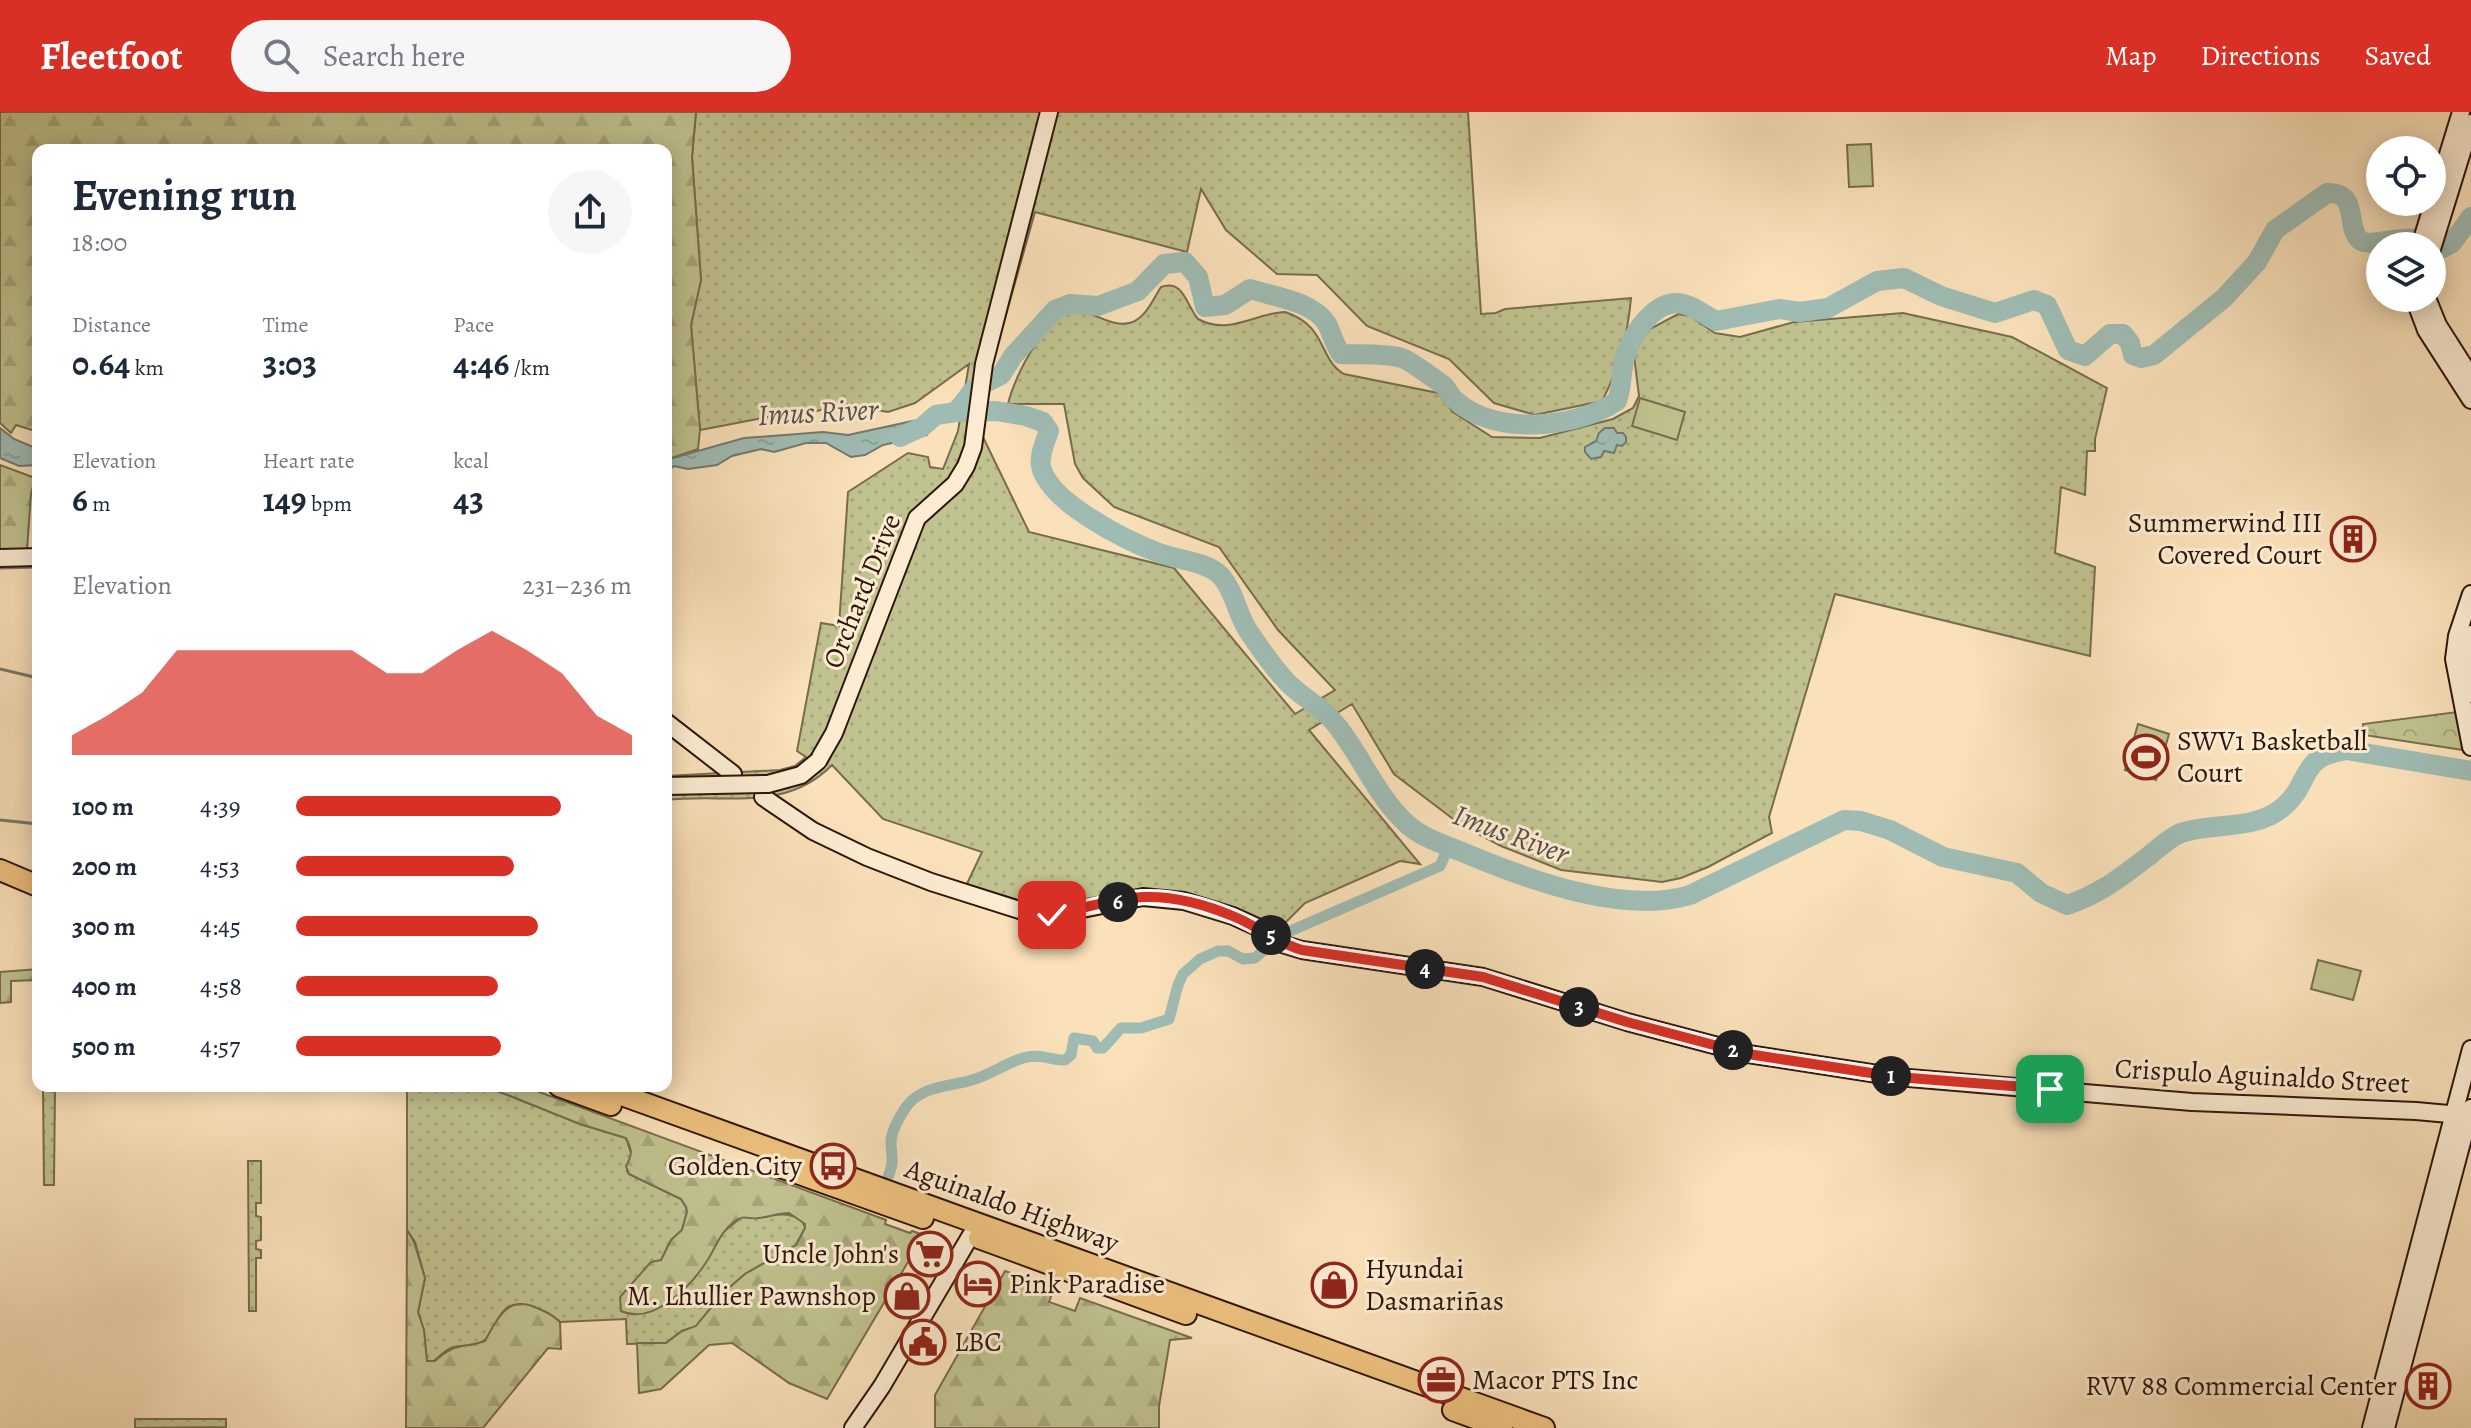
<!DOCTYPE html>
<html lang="en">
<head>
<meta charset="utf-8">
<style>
  body { margin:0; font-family:Alegreya,serif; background:#f6f6f7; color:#1f2937; height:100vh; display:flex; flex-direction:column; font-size:30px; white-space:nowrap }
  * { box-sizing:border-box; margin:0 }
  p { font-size:26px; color:#747a83 }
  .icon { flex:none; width:44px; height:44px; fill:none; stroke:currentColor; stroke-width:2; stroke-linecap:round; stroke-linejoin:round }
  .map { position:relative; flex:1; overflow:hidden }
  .side { position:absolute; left:32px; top:32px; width:640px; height:948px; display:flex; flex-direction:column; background:#fff; border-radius:16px; box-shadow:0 4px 20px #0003 }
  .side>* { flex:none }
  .controls { position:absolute; left:2366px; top:24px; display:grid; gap:16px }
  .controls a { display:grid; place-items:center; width:80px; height:80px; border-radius:50%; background:#fff; box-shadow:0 4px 20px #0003; font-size:40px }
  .pin { position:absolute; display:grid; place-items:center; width:68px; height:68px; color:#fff; margin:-34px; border-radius:16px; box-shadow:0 4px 12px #0006 }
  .km { position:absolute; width:40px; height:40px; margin:-20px; border-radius:50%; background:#222; color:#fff; font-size:22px; line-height:40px; text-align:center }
  .round { display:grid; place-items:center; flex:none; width:84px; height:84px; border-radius:42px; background:#f6f6f7 }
  .head { display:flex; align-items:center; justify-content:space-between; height:136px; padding:0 40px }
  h1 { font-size:44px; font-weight:700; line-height:60px }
  .stats { display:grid; grid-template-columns:repeat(3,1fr); gap:12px; height:136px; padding:8px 40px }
  .stats div { display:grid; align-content:center }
  .stats b { font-size:34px; font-weight:700 }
  .stats small { font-size:22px; font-weight:400 }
  .stats p { font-size:22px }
  .chart { height:224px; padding:16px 40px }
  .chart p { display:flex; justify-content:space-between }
  .chart svg { width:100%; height:144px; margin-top:8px; fill:#d93025; opacity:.7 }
  ul { padding:0 40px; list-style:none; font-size:26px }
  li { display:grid; grid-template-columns:128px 96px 1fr; align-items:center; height:60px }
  li i { height:20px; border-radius:10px; background:#d93025 }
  header { display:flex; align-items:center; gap:48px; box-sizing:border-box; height:112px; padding:0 40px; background:#d93025; color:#fff }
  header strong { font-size:38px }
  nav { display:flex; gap:44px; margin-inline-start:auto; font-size:28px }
  .search { width:560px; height:72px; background:#f6f6f7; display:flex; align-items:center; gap:20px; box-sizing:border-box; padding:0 28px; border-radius:44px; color:#747a83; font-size:30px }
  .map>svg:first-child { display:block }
  .grass { fill:url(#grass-dots); stroke:#786c4d; stroke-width:2 }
  .forest { fill:url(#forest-firs); stroke:#786c4d; stroke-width:2 }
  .park { fill:url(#park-crowns); stroke:#786c4d; stroke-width:2 }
  .garden { fill:#c0c28f; stroke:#786c4d; stroke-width:2 }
  .water { fill:url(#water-ripples); stroke:#727970; stroke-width:2 }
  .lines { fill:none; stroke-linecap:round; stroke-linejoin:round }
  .stream { stroke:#727970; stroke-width:3 }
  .canal { stroke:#9fbcb4; stroke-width:11 }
  .river { stroke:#9fbcb4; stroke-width:20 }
  .secondary-casing { stroke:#2f150b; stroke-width:20 }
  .highway-casing { stroke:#2f150b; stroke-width:24 }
  .secondary { stroke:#fcecd2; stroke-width:16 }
  .highway { stroke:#edc07d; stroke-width:20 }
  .secondary-bridge-casing { stroke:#2f150b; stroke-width:20; stroke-linecap:butt }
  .secondary-bridge { stroke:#fcecd2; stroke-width:16 }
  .route-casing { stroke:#fff; stroke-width:16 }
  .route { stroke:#d93025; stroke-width:10 }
  .labels { text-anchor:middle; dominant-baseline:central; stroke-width:6; stroke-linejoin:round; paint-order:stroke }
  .poi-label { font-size:28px; fill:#2f150b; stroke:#fcecd2; text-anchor:end }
  .street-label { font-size:28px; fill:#2f150b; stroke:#fcecd2 }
  .water-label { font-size:30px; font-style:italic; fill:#564f46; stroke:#fcecd2 }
</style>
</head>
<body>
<header>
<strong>Fleetfoot</strong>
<div class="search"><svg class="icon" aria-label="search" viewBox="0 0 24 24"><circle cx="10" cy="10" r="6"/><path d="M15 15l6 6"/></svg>Search here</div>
<nav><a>Map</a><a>Directions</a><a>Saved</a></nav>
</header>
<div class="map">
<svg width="2471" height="1316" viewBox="0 0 2471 1316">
  <defs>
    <pattern id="grass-dots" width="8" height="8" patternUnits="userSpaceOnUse" patternTransform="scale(2)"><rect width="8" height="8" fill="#c0c28f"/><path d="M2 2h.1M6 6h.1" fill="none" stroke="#a5a67a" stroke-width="1.8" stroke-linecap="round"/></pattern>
    <pattern id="forest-firs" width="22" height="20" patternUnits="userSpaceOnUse" patternTransform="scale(2)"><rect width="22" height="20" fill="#c0c28f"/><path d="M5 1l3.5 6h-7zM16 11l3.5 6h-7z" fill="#a5a67a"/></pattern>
    <pattern id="park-crowns" width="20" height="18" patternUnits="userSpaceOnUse" patternTransform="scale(2)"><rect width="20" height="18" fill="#c0c28f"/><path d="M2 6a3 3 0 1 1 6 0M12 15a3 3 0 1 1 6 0" fill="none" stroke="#a5a67a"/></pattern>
    <pattern id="water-ripples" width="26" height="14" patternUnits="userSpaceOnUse" patternTransform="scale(2)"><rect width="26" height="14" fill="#9fbcb4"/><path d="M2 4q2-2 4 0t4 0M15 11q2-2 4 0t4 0" fill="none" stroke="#89a199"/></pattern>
  </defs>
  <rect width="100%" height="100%" fill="#fae1ba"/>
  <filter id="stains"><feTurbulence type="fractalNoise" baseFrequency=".0025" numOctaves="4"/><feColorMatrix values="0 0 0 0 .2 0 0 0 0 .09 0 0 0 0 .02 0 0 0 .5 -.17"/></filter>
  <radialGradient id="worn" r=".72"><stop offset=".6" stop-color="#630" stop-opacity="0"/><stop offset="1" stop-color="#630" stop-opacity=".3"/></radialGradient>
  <g class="grass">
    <path d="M 696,0 L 1468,0 L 1481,202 L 1496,201 L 1505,197 L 1631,186 C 1628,221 1619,257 1602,289 L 1535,303 L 1494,291 L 1449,247 L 1367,214 L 1317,163 L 1277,162 L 1226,118 L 1201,77 L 1187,140 L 1035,100 L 993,249 L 982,323 L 1029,420 L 1174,456 L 1295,602 L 1335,578 L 1278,518 L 1219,435 L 1114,395 L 1083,366 L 1075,352 L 1064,292 L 1008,292 C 1014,265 1048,195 1081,200 C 1098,202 1112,215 1129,211 C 1145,208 1153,187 1161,175 C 1184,167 1186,193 1198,207 C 1229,224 1255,201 1285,200 C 1328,214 1318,247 1344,262 L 1438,281 L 1453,300 L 1492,325 L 1540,326 L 1613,307 L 1633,296 L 1639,284 L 1634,244 L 1641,229 L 1650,217 L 1678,202 L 1690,204 L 1715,221 L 1740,225 L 1794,210 L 1903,201 L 2012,225 L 2107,276 L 2095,327 L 2095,339 L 2087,339 L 2085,383 L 2061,375 L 2055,441 L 2095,455 L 2090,544 L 1835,482 L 1769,705 L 1772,721 L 1708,755 L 1681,766 L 1662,770 L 1561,758 L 1501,734 L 1461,713 L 1394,662 L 1352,592 L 1309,618 L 1420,752 L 1400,749 L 1305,791 L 1277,819 L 1182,784 L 1037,798 L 965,776 L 982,740 L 883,707 L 832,653 C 785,701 726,681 666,688 L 666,664 L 780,658 L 795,654 L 806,645 L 797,639 L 821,511 L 839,514 L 848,380 L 908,341 L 928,345 L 930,355 L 943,357 L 958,319 L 969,252 L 915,291 L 888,300 L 844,292 L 809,301 L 789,301 L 700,318 L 691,213 L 701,168 L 692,45 Z"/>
    <polygon points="43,974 55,974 54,1073 44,1073"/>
    <path d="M 407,974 L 485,974 L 580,1012 L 626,1026 L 632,1044 L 627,1059 L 629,1062 L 681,1087 L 686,1095 L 687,1100 L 682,1118 L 671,1128 L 661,1148 L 708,1147 L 722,1121 L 743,1104 C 767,1108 779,1096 802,1108 L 805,1116 L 796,1133 L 745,1162 L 723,1181 L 696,1215 L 682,1219 L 666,1231 L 627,1232 L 626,1207 L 560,1210 C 551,1201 544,1199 533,1195 C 494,1182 501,1219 482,1230 C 472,1236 461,1232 451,1236 C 443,1239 438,1247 431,1251 L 426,1249 L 424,1219 L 418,1200 L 425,1166 L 415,1130 L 407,1118 Z"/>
    <polygon points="248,1049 261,1049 261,1091 256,1091 256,1104 261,1105 261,1128 256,1129 256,1137 261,1138 261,1146 256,1146 256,1199 249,1199"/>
    <polygon points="135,1307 226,1307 226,1315 135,1316"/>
  </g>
  <g class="forest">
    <polygon points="0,0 696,0 692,45 701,168 691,213 700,318 698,337 666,348 666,38 38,38 38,320 16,313 11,321 0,311"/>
    <polygon points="0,353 35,366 31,382 27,438 0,439"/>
    <polygon points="38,857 38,868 11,869 11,890 0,891 0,860"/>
    <path d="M 485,974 L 523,974 L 886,1108 L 885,1112 L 910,1121 L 912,1119 L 924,1123 L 827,1287 L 789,1271 L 732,1231 L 709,1233 L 661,1277 L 639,1281 L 637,1231 L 666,1231 L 682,1219 L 696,1214 L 723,1181 L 745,1162 L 796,1133 L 805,1116 L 805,1112 L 789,1101 C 778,1101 769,1105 759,1106 C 749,1108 744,1102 735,1109 C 720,1120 716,1135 707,1149 C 691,1174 653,1214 621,1199 L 620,1185 L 651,1150 L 661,1148 L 671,1128 L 682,1118 L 687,1100 L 686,1095 L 681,1087 L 629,1062 L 626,1054 C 633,1042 632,1038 626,1026 L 580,1012 Z"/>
    <path d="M 407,1118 L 414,1130 L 425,1166 L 418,1200 L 424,1218 L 427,1249 L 435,1249 C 455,1230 462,1237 485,1229 C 496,1209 506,1185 532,1194 C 544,1199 550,1201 560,1210 L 561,1237 L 548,1236 L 483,1316 L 406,1316 Z"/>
    <polygon points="1005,1159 1054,1176 1049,1190 1075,1199 1080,1186 1192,1226 1170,1228 1159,1294 1159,1316 935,1316 935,1283"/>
  </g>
  <polygon class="park" points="2457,600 2463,638 2364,623 2363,612"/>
  <g class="garden">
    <polygon points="1871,32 1873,74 1849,75 1847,33"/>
    <polygon points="1640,286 1685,300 1677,328 1632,314"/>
    <polygon points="2138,612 2169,622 2156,668 2125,658"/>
    <polygon points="2318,848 2361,859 2353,888 2311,877"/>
  </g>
  <g class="water">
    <polygon points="922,307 927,323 883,333 865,343 851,345 826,331 806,331 774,340 761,337 732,344 717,353 688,357 674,354 666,360 666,348 744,326 823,320 848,323"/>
    <polygon points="0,316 14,327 38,337 38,353 19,354 0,346"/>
    <polygon points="1605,316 1614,316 1617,321 1623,321 1626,325 1626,330 1622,334 1617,333 1614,341 1604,339 1601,345 1591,347 1585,340 1585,335 1596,329 1599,321"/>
  </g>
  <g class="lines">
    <g class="stream">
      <polyline points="0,456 38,455"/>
      <polyline points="0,557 38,566"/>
      <polyline points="0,708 38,712"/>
    </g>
    <path class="canal" d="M 888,1065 C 895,1048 891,1045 891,1029 C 892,1018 900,1004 906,995 C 922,973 950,975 972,968 C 990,963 1006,951 1023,946 C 1039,941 1050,948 1065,948 L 1071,943 L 1074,926 L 1093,929 L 1097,936 L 1103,936 L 1121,916 L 1141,916 L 1169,907 L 1178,873 L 1183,862 L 1200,847 L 1218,839 L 1228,839 L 1243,847 L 1255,846 L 1281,823 L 1440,754 L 1449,734"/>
    <g class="river">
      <polyline points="2443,136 2452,131 2471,105"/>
      <path d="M 956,300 L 975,276 L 1001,263 L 1013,244 L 1055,198 L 1070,192 L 1098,194 L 1138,179 L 1164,152 L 1185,150 L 1198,165 L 1205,195 L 1225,193 L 1250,177 C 1274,185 1313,189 1327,212 C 1332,222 1334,232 1341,242 C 1360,243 1384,241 1402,246 C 1410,249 1435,267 1443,273 C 1448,277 1450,284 1455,288 C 1494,324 1575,317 1617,289 C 1622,275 1621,260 1625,245 C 1631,224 1651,193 1675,191 C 1689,190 1704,203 1716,209 L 1779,197 L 1800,200 L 1828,196 L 1877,169 L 1904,166 L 1941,184 L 1995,201 L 2034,188 L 2047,193 L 2068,238 L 2085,244 L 2110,222 L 2123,222 L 2130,231 L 2133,243 L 2141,246 L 2154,243 L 2224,186 L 2257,150 L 2275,118 L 2327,81 C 2361,80 2344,116 2361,129 C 2369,134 2399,125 2412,127"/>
      <path d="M 900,325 L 922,315 L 936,303 L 956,300 L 996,299 L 1026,304 L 1043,310 L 1049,319 C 1045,330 1039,343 1041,354 C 1048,390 1127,429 1159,441 C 1178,448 1208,450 1221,464 C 1236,481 1237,505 1251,523 C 1262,539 1274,557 1288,571 C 1303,586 1325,597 1338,615 C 1363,647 1377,685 1408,713 C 1424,727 1448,734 1467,742 C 1529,768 1624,803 1690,783 L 1844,708 L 1861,709 L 1890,718 L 1943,745 L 2017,761 L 2041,781 L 2067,793 C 2102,781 2121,765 2150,743 C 2159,736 2170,725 2181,721 C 2212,710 2254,719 2282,696 C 2312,672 2297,645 2346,638 L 2471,659"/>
    </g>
    <g class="secondary-casing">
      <g id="secondary">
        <polyline points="2420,134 2461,0"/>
        <polyline points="2432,137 2471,11"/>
        <polyline points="2414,186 2426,218 2471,288"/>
        <polyline points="2427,186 2438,213 2471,265"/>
        <polyline points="0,446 38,445"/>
        <polyline points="2471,482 2457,524 2454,547 2471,635"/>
        <polyline points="2471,522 2465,548 2471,582"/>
        <polyline points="666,610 733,662"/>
        <polyline points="818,649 834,621 917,406 955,372 966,354 973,335 984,252 1049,0"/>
        <polyline points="763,685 813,719 867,745 931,770 1032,802 1052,803 1143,785 1184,789 1233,804 1268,820 1282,832 1302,838 1483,865 1627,910 1748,942 1897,965 2192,990 2416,999 2471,1004"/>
        <polyline points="853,1316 882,1274 971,1123"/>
        <polyline points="2371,1316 2471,937"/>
        <polyline points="2386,1316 2471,996"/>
      </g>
    </g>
    <g class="highway-casing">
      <g id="highway">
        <polyline points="0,758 38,774"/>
        <polyline points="559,974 611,993"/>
        <polyline points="597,974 1544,1316"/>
        <polyline points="783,1056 923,1106"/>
        <polyline points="979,1126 1186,1202"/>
        <polyline points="1453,1298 1502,1316"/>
      </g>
    </g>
    <use href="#secondary" class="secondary"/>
    <use href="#highway" class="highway"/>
    <g class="secondary-bridge-casing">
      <polyline id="secondary-bridge" points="666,674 768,672 801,663 818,649"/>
    </g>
    <use href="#secondary-bridge" class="secondary-bridge"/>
  </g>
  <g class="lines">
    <g class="route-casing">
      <path id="route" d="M 1052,803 C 1081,797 1114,786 1144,785 C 1174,784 1207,793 1235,805 C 1259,815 1278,831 1302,838 L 1483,865 L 1627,910 L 1748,942 L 1897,965 L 2050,977"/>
    </g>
    <use href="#route" class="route"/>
  </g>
  <defs>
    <g id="building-ring" transform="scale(2.3)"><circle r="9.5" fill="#fcecd2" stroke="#8f2418" stroke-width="1.5"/><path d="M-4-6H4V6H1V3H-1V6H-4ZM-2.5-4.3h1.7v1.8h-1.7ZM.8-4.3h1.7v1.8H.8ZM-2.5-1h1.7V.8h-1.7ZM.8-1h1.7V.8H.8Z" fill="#8f2418"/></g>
    <g id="stadium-ring" transform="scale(2.3)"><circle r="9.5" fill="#fcecd2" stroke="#8f2418" stroke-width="1.5"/><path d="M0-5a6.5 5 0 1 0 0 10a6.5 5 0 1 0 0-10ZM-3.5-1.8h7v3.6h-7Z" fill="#8f2418"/></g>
    <g id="bus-ring" transform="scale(2.3)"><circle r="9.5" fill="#fcecd2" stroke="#8f2418" stroke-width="1.5"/><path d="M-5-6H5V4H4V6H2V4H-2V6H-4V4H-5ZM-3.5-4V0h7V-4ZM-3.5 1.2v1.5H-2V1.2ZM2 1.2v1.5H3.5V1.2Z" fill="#8f2418"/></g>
    <g id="supermarket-ring" transform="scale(2.3)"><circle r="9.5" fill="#fcecd2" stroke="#8f2418" stroke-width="1.5"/><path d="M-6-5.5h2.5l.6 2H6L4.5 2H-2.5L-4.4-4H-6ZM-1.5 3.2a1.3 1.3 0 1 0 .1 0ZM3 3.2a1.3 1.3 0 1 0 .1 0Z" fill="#8f2418"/></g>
    <g id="hotel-ring" transform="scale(2.3)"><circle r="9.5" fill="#fcecd2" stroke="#8f2418" stroke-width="1.5"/><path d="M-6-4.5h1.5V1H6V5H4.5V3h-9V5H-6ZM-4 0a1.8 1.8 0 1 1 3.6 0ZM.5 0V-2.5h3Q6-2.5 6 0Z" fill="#8f2418"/></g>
    <g id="shop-ring" transform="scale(2.3)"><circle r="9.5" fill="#fcecd2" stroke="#8f2418" stroke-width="1.5"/><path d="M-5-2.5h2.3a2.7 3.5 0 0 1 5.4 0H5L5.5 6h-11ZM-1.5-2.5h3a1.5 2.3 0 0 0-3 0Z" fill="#8f2418"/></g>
    <g id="civic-ring" transform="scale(2.3)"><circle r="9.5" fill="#fcecd2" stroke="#8f2418" stroke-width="1.5"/><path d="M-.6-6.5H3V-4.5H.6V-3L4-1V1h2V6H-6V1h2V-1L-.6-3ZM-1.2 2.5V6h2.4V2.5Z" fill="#8f2418"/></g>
    <g id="office-ring" transform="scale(2.3)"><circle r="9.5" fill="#fcecd2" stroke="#8f2418" stroke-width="1.5"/><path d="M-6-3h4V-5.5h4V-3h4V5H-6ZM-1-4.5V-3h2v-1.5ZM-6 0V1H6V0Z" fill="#8f2418"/></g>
  </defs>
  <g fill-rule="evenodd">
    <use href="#building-ring" x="2353" y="427"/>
    <use href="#stadium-ring" x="2146" y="645"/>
    <use href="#bus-ring" x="833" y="1054"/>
    <use href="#supermarket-ring" x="930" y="1142"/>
    <use href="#hotel-ring" x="978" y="1172"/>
    <use href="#shop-ring" x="1334" y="1173"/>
    <use href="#shop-ring" x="907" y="1184"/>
    <use href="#civic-ring" x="923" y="1230"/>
    <use href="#office-ring" x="1441" y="1268"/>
    <use href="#building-ring" x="2428" y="1274"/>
  </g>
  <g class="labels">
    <g class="poi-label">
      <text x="2322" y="411">Summerwind III<tspan x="2322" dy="32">Covered Court</tspan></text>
      <text x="2177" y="629" text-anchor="start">SWV1 Basketball<tspan x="2177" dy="32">Court</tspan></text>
      <text x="802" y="1054">Golden City</text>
      <text x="899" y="1142">Uncle John's</text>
      <text x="1365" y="1157" text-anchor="start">Hyundai<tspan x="1365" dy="32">Dasmariñas</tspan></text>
      <text x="1009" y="1172" text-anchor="start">Pink Paradise</text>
      <text x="876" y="1184">M. Lhullier Pawnshop</text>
      <text x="954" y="1230" text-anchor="start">LBC</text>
      <text x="1472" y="1268" text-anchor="start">Macor PTS Inc</text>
      <text x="2397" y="1274">RVV 88 Commercial Center</text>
    </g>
    <g class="street-label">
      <text transform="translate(862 479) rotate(-68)">Orchard Drive</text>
      <text transform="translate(2262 964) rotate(3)">Crispulo Aguinaldo Street</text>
      <text transform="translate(1012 1094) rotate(20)">Aguinaldo Highway</text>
    </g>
    <g class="water-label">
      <text transform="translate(818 300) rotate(-3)">Imus River</text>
      <text transform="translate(1511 722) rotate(20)">Imus River</text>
    </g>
  </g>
  <rect width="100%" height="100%" filter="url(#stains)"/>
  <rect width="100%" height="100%" fill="url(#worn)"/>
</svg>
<div class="controls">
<a><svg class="icon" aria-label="locate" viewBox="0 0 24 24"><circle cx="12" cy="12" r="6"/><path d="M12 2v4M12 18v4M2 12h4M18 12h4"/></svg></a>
<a><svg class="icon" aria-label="layers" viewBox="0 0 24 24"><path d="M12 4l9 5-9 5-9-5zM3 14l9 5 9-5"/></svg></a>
</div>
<div class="pin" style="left:2050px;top:977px;background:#1e9e55"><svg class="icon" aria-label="arrive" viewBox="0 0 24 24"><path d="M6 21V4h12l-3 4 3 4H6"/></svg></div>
<div class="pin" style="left:1052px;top:803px;background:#d93025"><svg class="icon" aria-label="check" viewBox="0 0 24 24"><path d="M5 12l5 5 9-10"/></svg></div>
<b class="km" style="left:1891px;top:964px">1</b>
<b class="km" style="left:1733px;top:938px">2</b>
<b class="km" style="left:1579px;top:895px">3</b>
<b class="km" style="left:1425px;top:857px">4</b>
<b class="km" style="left:1271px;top:823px">5</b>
<b class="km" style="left:1118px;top:790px">6</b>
<section class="side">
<div class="head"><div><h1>Evening run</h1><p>18:00</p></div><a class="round"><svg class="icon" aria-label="share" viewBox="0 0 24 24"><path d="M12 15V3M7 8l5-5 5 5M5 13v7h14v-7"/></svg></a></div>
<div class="stats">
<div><p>Distance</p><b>0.64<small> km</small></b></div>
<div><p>Time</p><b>3:03</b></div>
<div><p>Pace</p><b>4:46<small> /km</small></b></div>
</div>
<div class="stats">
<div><p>Elevation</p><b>6<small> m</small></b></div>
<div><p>Heart rate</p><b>149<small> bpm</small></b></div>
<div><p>kcal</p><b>43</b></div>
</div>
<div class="chart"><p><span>Elevation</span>231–236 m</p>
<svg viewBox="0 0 160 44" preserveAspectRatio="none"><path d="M0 44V38L10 32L20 25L30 12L40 12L50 12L60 12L70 12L80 12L90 19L100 19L110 12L120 6L130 12L140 19L150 32L160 38V44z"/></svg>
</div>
<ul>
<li><b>100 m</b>4:39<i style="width:79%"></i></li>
<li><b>200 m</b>4:53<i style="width:65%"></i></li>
<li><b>300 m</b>4:45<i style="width:72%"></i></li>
<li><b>400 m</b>4:58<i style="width:60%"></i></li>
<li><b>500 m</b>4:57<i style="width:61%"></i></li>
</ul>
</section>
</div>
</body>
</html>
